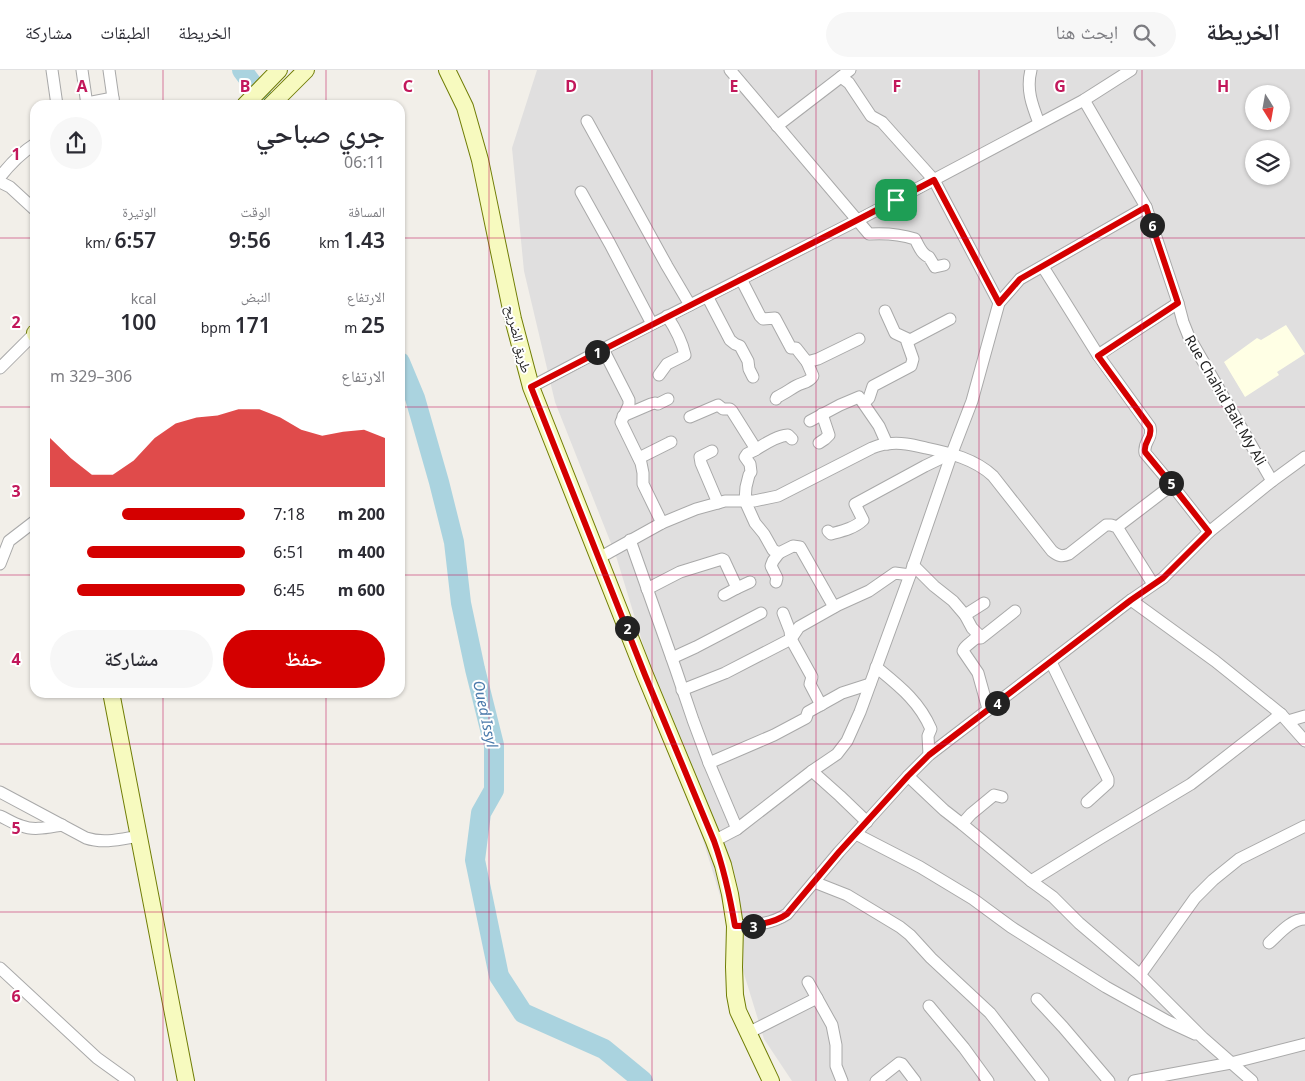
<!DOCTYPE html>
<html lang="ar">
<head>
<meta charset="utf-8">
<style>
  body { margin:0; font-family:"Noto Sans","Noto Naskh Arabic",sans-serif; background:#f7f7f7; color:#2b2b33; direction:rtl; height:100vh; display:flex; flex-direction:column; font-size:19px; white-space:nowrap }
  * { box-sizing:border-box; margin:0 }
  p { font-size:16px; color:#7c7c81 }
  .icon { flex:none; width:28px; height:28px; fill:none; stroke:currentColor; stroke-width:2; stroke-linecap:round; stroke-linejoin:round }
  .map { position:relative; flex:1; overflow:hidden; direction:ltr }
  .drawer { position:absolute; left:30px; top:30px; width:375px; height:598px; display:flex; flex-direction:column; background:#fff; border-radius:15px; box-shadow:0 1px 4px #0004; direction:rtl }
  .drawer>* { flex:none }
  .needle { width:32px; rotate:169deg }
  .controls { position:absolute; left:1245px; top:15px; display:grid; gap:10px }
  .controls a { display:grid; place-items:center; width:45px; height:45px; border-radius:50%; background:#fff; box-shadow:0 1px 4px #0004; font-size:25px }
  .pin { position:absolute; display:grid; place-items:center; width:42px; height:42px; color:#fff; margin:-21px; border-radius:10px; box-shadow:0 2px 8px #0006 }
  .km { position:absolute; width:25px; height:25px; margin:-12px; border-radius:50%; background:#222; color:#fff; font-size:14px; line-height:25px; text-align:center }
  .round { display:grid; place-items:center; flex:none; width:52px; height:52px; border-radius:26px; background:#f7f7f7 }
  .overview { display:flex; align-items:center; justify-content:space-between; height:85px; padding:0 20px }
  h1 { font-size:28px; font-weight:600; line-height:38px }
  .metrics { display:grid; grid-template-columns:repeat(3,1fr); gap:8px; height:85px; padding:5px 20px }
  .metrics div { display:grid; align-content:center }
  .metrics b { font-size:21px; font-weight:600 }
  .metrics small { font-size:14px; font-weight:400 }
  .metrics p { font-size:14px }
  .chart { height:140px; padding:10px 20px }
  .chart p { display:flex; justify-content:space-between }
  .chart svg { width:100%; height:90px; margin-top:5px; fill:#d40000; opacity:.7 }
  .primary-button { display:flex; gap:10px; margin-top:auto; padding:10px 20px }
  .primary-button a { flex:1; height:58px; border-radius:30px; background:#d40000; color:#fff; font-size:20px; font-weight:600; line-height:58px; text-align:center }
  .primary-button a+a { background:#f7f7f7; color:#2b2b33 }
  ul { padding:0 20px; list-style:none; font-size:16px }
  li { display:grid; grid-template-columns:80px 60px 1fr; align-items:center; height:38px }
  li i { height:12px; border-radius:6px; background:#d40000 }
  header { display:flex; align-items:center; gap:30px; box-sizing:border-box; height:70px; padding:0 25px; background:#fff; border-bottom:1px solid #e1e1e2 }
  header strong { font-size:24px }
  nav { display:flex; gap:28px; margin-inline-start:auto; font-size:18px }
  .search { width:350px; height:45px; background:#f7f7f7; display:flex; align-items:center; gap:12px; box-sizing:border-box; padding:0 18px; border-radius:28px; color:#7c7c81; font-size:19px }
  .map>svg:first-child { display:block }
  .residential { fill:#e0dfdf; fill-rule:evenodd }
  .education { fill:#ffffe5 }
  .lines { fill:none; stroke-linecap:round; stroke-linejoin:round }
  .river { stroke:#aad3df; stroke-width:20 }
  .street-casing { stroke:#a9a9a9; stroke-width:13 }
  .secondary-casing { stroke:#707d05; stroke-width:18 }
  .street { stroke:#fff; stroke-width:11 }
  .secondary { stroke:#f7fabf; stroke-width:16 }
  .route-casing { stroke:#fff; stroke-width:10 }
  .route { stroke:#d40000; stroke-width:6 }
  .grid { fill:none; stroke:#c2185b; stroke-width:1; stroke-opacity:0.55 }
  .labels { text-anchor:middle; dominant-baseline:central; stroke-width:4; stroke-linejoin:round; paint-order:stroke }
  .street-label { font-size:14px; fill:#222; stroke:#fff }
  .water-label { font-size:15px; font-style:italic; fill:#4a7aab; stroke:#fff }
  .grid-label { font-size:16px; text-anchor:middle; font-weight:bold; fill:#c2185b; stroke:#fff; stroke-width:4; stroke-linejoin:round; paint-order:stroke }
</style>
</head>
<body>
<header>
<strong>الخريطة</strong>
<div class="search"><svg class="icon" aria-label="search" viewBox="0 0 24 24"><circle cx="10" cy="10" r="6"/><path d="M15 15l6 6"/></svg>ابحث هنا</div>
<nav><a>الخريطة</a><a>الطبقات</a><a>مشاركة</a></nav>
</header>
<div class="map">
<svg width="1305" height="1011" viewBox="0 0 1305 1011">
  <rect width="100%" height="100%" fill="#f2efe9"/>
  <path class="residential" d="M 537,0 L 1305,0 L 1305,1011 L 792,1011 L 764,969 L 616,486 L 555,332 L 524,201 L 512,78 ZM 1254,24 L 1281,24 L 1281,51 L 1254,51 ZM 1254,79 L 1281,79 L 1281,106 L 1254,106 Z"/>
  <polygon class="education" points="1286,255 1305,284 1277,302 1279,305 1245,327 1224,292 1257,268 1261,270"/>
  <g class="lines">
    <g class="river">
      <polyline points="242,0 268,35"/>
      <polyline points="400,292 415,328 439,412 454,472 461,533 475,599 494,675 494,720 481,743 475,790 499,906 523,943 604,979 643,1011"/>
    </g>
    <g class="street-casing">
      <g id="street">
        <polyline points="52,0 57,35"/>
        <polyline points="82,0 87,35"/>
        <polyline points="109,0 114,35"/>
        <path d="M 730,0 L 869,164 C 885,163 900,164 915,169 C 919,176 921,184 929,187 L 935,197 L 944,195"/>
        <path d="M 1031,0 C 1026,19 1032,35 1039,53"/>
        <polyline points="841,7 849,13 871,46 882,52 934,110 999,233"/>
        <polyline points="1084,30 1146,137 1178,233 1183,252 1189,267 1272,411"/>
        <polyline points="87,33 113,28"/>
        <polyline points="587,51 667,196 690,235"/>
        <polyline points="777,56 850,0"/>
        <path d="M 0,107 C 10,94 21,83 35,74"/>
        <polyline points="0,112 10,117 35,140"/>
        <polyline points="581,122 610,174 652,254"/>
        <path d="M 1043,197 L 1098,285 L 1150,357 C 1153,370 1143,371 1145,383 L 1172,415 L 1209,462"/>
        <polyline points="741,209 760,246 763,249 775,248 791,278 796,278 807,292 818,289 859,269"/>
        <polyline points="707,226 730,270 735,274 740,276 748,291 749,299 753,307"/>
        <polyline points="885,241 895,263 910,270"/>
        <polyline points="603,279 629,330 629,335 621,352 641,393 643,403 643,414 662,453"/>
        <polyline points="1098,285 1178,233"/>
        <polyline points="0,298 35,263"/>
        <path d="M 659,305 L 667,294 L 685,285 C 682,271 675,258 667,246"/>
        <polyline points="531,317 603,279 858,150 1084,30 1131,0"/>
        <path d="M 776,329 L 777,327 C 784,324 789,320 796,316 C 803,312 809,313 813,306 L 807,292"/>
        <polyline points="864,333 869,328 873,316 911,296 913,289 907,272 910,270 950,249"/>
        <polyline points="623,346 651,334 655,333 658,334 668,329"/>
        <polyline points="690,347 718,335 723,339 730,339 732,341 754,376 755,380 747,384 745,387 750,394 751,402 749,405 746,417 745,431 755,453 764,464 773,480 779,483 793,476 800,477 834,537"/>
        <polyline points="810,351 840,335 859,327 879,356 887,374"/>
        <polyline points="819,373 825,369 829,365 822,344"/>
        <path d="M 755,380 C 765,374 776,366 788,365 L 792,369"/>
        <polyline points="712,381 700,387 701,393 718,433"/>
        <polyline points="639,388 671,372"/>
        <polyline points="1117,457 1172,415"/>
        <path d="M 828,461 L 831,464 C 842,461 855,458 863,450 L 855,434 L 925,396 L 952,383"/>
        <polyline points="630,470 676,600 693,650 709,693 737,759"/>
        <path d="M 599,488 L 662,453 L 696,439 L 725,431 L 754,431 L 778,426 L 872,378 C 877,376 882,374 887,374 C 901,372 913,375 926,378 C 950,383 975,389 993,406 L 1052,481 C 1058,486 1062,487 1069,484 L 1106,455 L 1111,455 L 1117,457 L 1153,514"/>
        <polyline points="0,494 9,471 35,451"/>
        <path d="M 913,495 L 934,516 L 953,531 L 965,545 L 972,558 L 978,564 C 975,572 965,574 963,581 L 978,603 L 988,639"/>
        <polyline points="776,512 777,508 771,496 773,491 779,483"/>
        <polyline points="737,518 750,512"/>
        <polyline points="647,519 680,502 722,489 724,490 737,518 724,525"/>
        <polyline points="1131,530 1215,591 1281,644 1305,671"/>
        <polyline points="783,543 790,561 791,569 812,607 810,614 821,635"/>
        <polyline points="965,545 984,533"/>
        <polyline points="976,568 981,568 1015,541"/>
        <polyline points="672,588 696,577 761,543"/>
        <polyline points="1051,592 1108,709 1108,713 1087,732"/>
        <path d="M 876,597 C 899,616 919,631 931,659 L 928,666 L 929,685"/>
        <polyline points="682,620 725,603 791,569 799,557 838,535 869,521 895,503 910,505"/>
        <polyline points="1288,651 1305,646"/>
        <polyline points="709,693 774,665 806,648 808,642 842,623 870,614"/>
        <polyline points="812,701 840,726 867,752"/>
        <polyline points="908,706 944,740 962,754 1031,811 1053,827 1079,853 1140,905 1203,968 1252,1011"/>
        <path d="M 0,722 L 86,768 C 104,774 121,769 139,766"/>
        <path d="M 0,746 C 7,749 14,754 22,756 C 34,761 49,757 62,755"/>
        <polyline points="962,754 971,744 994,725 1002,727"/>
        <polyline points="856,764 920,797 973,829 1011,857 1106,917 1167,951 1195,964"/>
        <polyline points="714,771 737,759 812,701 837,684 847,671 860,642 910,505 952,383 972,331 999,233 1020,209 1146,137"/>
        <polyline points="1031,811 1099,769 1191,714 1281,644"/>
        <polyline points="814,812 847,825 900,857 910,865 931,888 990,943 1043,1011"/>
        <path d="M 735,856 C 752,856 772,854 787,844 L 839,782 L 908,706 L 929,685 L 1131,530 L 1163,508 L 1209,462 L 1272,411 L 1305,387"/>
        <path d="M 1269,873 C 1279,864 1291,849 1305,849"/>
        <polyline points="0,898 97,988 129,1011"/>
        <polyline points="1140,905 1195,828 1213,810 1239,789 1305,756"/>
        <polyline points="808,912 832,955 836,975 836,996 842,1011"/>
        <polyline points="1037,929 1063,957 1109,1011"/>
        <polyline points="929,936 964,978 988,1011"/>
        <polyline points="748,963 817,928"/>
        <polyline points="876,1011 899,993 902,994 915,1011"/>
        <polyline points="1134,1011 1231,993 1305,974"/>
      </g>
    </g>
    <g class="secondary-casing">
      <g id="secondary">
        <polyline points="447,0 465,37 480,90 513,249 531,317 645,605 714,771 723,795 730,824 735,856 734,897 735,925 738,941 771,1011"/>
        <polyline points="245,35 279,0"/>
        <polyline points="271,35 306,0"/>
        <polyline points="35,263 35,264"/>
        <polyline points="111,622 186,1011"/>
      </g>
    </g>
    <use href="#street" class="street"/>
    <use href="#secondary" class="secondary"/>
  </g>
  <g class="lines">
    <g class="route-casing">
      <path id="route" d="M 934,110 L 999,233 L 1020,209 L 1146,137 L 1178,233 L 1098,286 L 1150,357 C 1153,369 1143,371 1145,382 L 1172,415 L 1209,462 L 1163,508 L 1131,530 L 929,685 L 908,706 L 839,782 L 787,844 C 773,854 752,856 735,856 C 730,827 724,799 714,771 L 645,605 L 531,317 C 665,247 800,181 934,110 Z"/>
    </g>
    <use href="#route" class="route"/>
  </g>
  <path class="grid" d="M 163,0 L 163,35M 326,0 L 326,35M 489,0 L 489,1011M 652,0 L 652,1011M 816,0 L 816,1011M 979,0 L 979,1011M 1142,0 L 1142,1011M 0,168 L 35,168M 400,168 L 1305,168M 0,337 L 35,337M 400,337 L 1305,337M 0,505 L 35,505M 400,505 L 1305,505M 163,622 L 163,1011M 326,622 L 326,1011M 0,674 L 1305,674M 0,842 L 1305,842"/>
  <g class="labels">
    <g class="street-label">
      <text transform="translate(519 269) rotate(76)">طريق الضريح</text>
      <text transform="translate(1226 330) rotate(60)">Rue Chahid Balt My Ali</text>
    </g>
    <g class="water-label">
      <text transform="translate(486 644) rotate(78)">Oued Issyl</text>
    </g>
  </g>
  <g class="grid-label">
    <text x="82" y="22">A</text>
    <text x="245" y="22">B</text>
    <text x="408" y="22">C</text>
    <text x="571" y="22">D</text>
    <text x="734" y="22">E</text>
    <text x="897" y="22">F</text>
    <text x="1060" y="22">G</text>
    <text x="1223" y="22">H</text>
    <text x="16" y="90">1</text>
    <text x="16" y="258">2</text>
    <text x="16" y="427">3</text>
    <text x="16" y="595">4</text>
    <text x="16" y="764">5</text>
    <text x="16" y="932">6</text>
  </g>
</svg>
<div class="controls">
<a><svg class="needle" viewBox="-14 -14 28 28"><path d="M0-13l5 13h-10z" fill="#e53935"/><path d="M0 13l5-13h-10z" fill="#7c7c81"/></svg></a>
<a><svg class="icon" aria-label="layers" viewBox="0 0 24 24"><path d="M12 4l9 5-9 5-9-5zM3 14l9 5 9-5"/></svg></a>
</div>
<div class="pin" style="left:896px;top:130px;background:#1e9e55"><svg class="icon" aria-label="arrive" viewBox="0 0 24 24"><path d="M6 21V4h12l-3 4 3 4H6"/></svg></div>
<b class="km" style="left:597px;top:282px">1</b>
<b class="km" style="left:627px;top:558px">2</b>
<b class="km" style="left:753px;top:856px">3</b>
<b class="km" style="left:997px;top:633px">4</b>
<b class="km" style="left:1171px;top:413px">5</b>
<b class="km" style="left:1152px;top:155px">6</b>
<section class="drawer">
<div class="overview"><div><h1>جري صباحي</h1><p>06:11</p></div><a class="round"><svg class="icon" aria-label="share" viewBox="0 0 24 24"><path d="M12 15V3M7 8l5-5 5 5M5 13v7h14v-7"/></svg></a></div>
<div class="metrics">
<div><p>المسافة</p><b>1.43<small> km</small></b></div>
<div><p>الوقت</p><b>9:56</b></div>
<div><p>الوتيرة</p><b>6:57<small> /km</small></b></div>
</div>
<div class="metrics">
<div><p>الارتفاع</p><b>25<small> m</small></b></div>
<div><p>النبض</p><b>171<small> bpm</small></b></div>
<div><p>kcal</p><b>100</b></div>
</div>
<div class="chart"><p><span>الارتفاع</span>306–329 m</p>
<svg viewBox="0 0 160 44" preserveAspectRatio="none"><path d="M0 44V20L10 30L20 38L30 38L40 31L50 20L60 13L70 10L80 9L90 6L100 6L110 10L120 16L130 19L140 17L150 16L160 20V44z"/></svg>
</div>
<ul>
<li><b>200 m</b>7:18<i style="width:63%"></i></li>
<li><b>400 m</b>6:51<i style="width:81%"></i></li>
<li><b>600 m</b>6:45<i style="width:86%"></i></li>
</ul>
<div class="primary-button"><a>حفظ</a><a>مشاركة</a></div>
</section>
</div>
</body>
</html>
